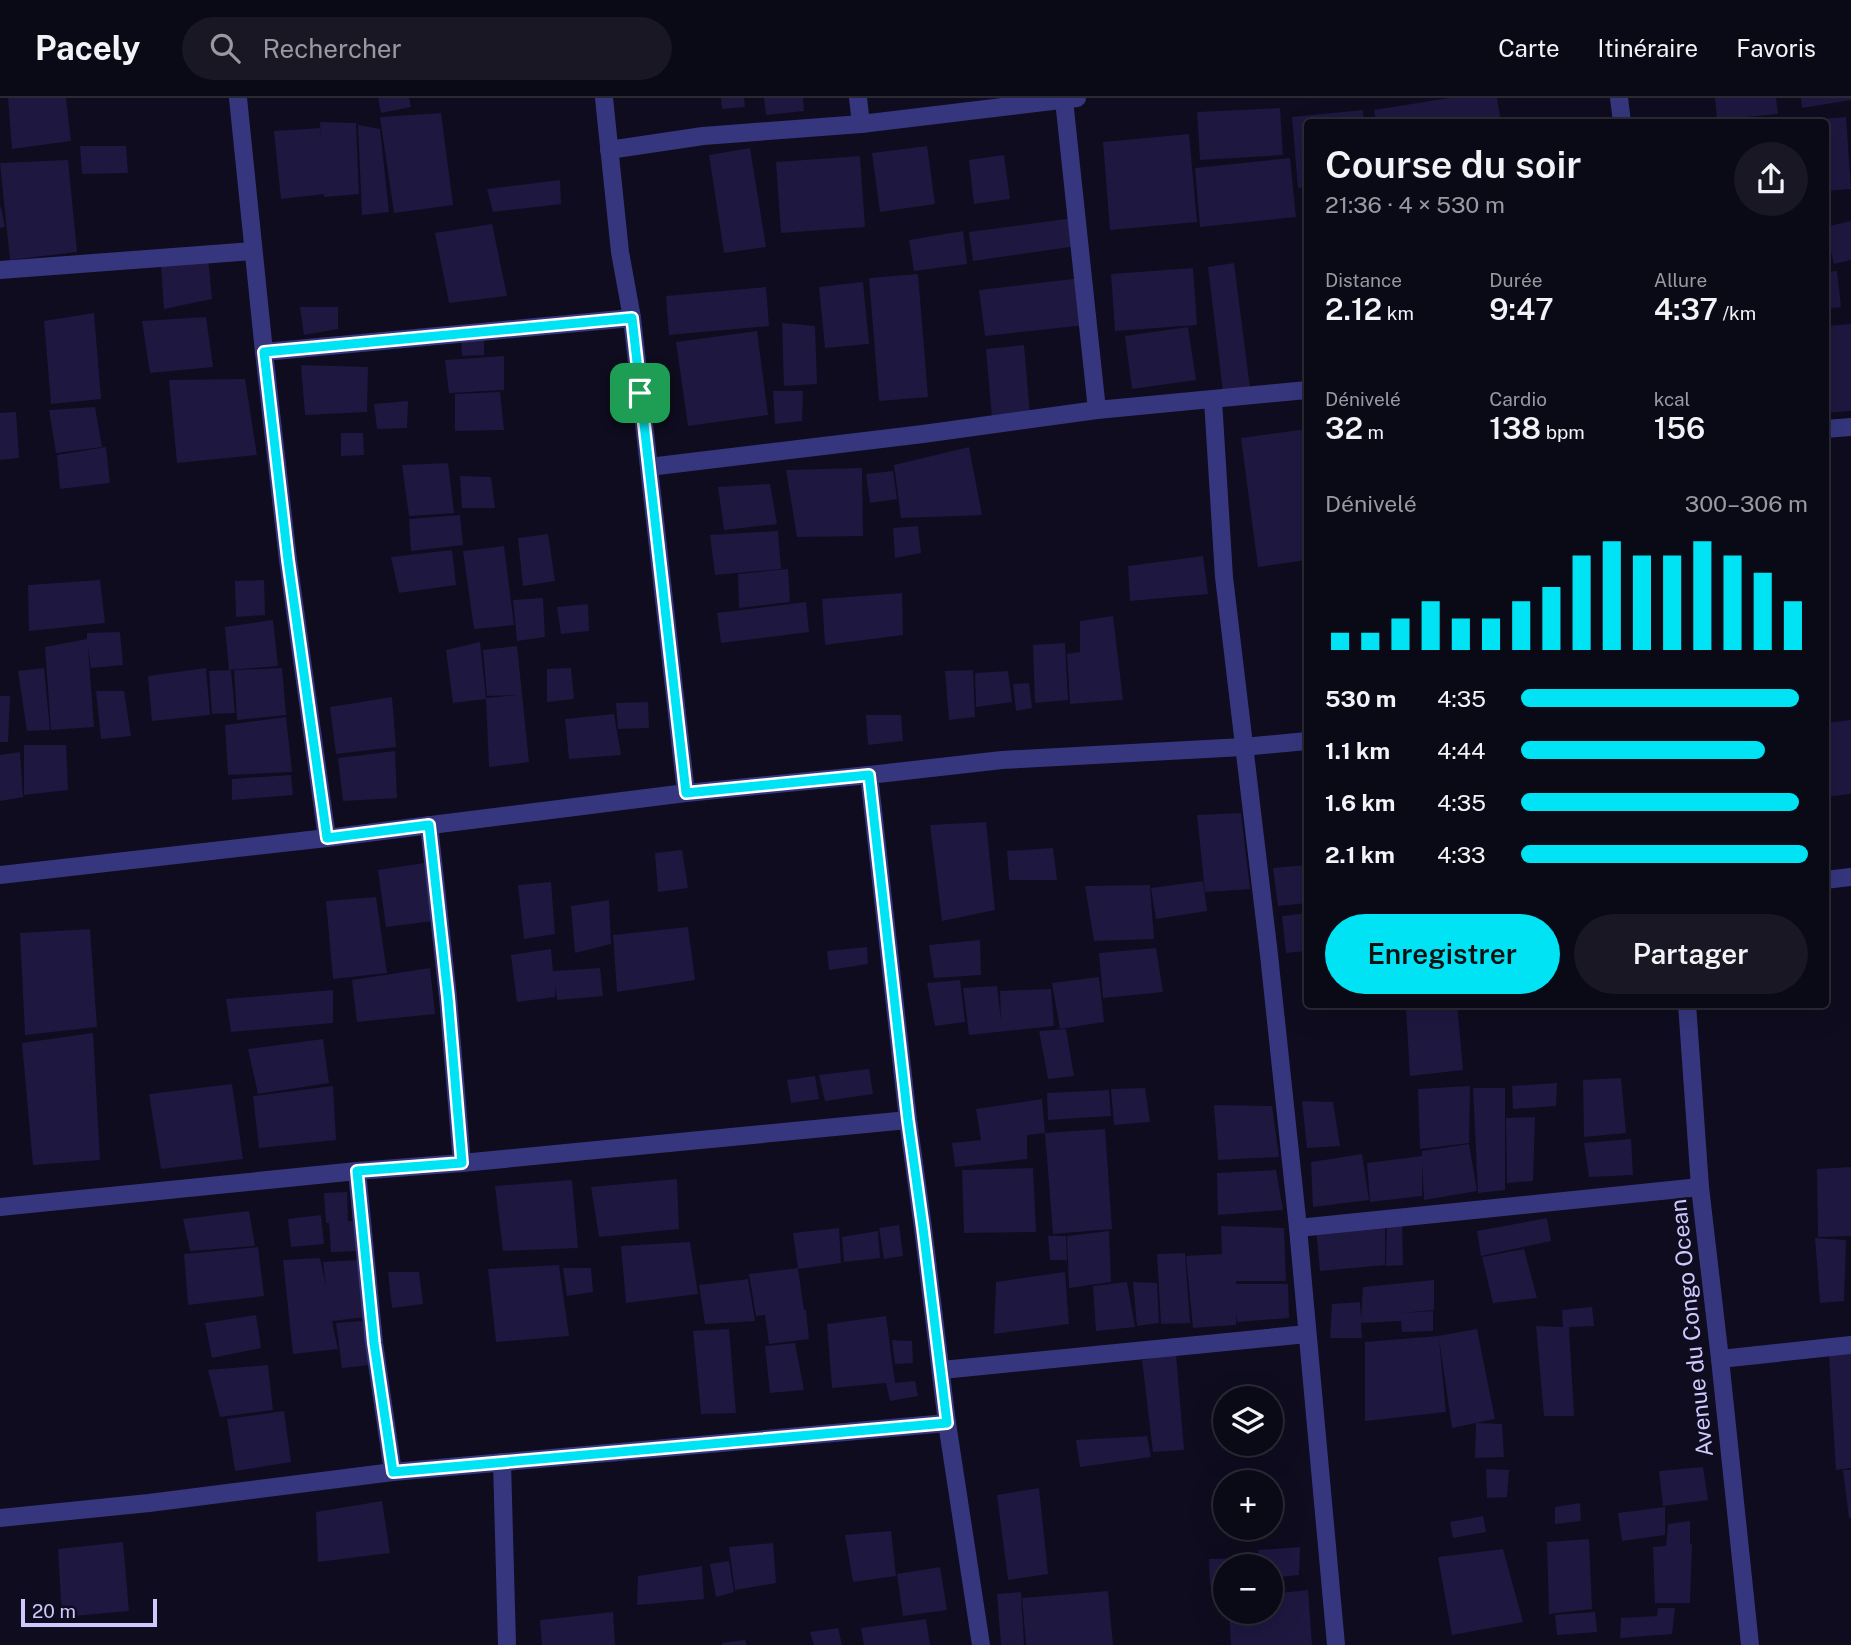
<!DOCTYPE html>
<html lang="fr">
<head>
<meta charset="utf-8">
<style>
  body { margin:0; font-family:"Public Sans",sans-serif; background:#181723; color:#f1f3f6; height:100vh; display:flex; flex-direction:column; font-size:26px; white-space:nowrap }
  * { box-sizing:border-box; margin:0 }
  p { font-size:23px; color:#999aa1 }
  .icon { flex:none; width:38px; height:38px; fill:none; stroke:currentColor; stroke-width:2; stroke-linecap:round; stroke-linejoin:round }
  .map { position:relative; flex:1; overflow:hidden }
  .sheet { position:absolute; left:1304px; top:21px; width:525px; height:889px; display:flex; flex-direction:column; background:#0a0916; border-radius:7px; box-shadow:0 7px 28px #0002,0 0 0 2px #2a2a35 }
  .sheet>* { flex:none }
  .controls { position:absolute; left:1213px; top:1288px; display:grid; gap:14px }
  .controls a { display:grid; place-items:center; width:70px; height:70px; border-radius:50%; background:#0a0916; box-shadow:0 7px 28px #0002,0 0 0 2px #2a2a35; font-size:35px }
  .scale { position:absolute; left:21px; bottom:18px; width:136px; box-sizing:border-box; padding-left:7px; border:4px solid #cdc9ff; border-top:0; font-size:19px; line-height:24px; white-space:nowrap; color:#cdc9ff; -webkit-text-stroke:5px #0e0c1e; paint-order:stroke }
  .pin { position:absolute; display:grid; place-items:center; width:60px; height:60px; color:#fff; margin:-30px; border-radius:14px; box-shadow:0 4px 10px #0006 }
  .round { display:grid; place-items:center; flex:none; width:74px; height:74px; border-radius:37px; background:#181723 }
  .headline { display:flex; align-items:center; justify-content:space-between; height:119px; padding:0 21px }
  h1 { font-size:38px; font-weight:600; line-height:52px }
  .metrics { display:grid; grid-template-columns:repeat(3,1fr); gap:10px; height:119px; padding:7px 21px }
  .metrics div { display:grid; align-content:center }
  .metrics b { font-size:30px; font-weight:600 }
  .metrics small { font-size:19px; font-weight:400 }
  .metrics p { font-size:19px }
  .chart { height:196px; padding:14px 21px }
  .chart p { display:flex; justify-content:space-between }
  .chart svg { width:100%; height:126px; margin-top:7px; stroke:#00e3f4; stroke-width:6 }
  .button { display:flex; gap:14px; margin-top:auto; padding:14px 21px }
  .button a { flex:1; height:80px; border-radius:42px; background:#00e3f4; color:#111; font-size:28px; font-weight:600; line-height:80px; text-align:center }
  .button a+a { background:#181723; color:#f1f3f6 }
  ul { padding:0 21px; list-style:none; font-size:23px }
  li { display:grid; grid-template-columns:112px 84px 1fr; align-items:center; height:52px }
  li i { height:18px; border-radius:9px; background:#00e3f4 }
  header { display:flex; align-items:center; gap:42px; box-sizing:border-box; height:98px; padding:0 35px; background:#0a0916; border-bottom:2px solid #2a2a35 }
  header strong { font-size:33px }
  nav { display:flex; gap:38px; margin-inline-start:auto; font-size:24px }
  .search { width:490px; height:63px; background:#181723; display:flex; align-items:center; gap:18px; box-sizing:border-box; padding:0 24px; border-radius:38px; color:#999aa1; font-size:26px }
  .map>svg:first-child { display:block }
  .building { fill:#1e173f }
  .lines { fill:none; stroke-linecap:round; stroke-linejoin:round }
  .street { stroke:#36367e; stroke-width:18 }
  .route-casing { stroke:#fff; stroke-width:14 }
  .route { stroke:#00e3f4; stroke-width:9 }
  .labels { text-anchor:middle; dominant-baseline:central; stroke-width:5; stroke-linejoin:round; paint-order:stroke }
  .street-label { font-size:23px; fill:#cdc9ff; stroke:#0e0c1e }
</style>
</head>
<body>
<header>
<strong>Pacely</strong>
<div class="search"><svg class="icon" aria-label="search" viewBox="0 0 24 24"><circle cx="10" cy="10" r="6"/><path d="M15 15l6 6"/></svg>Rechercher</div>
<nav><a>Carte</a><a>Itinéraire</a><a>Favoris</a></nav>
</header>
<div class="map">
<svg width="1851" height="1547" viewBox="0 0 1851 1547">
  <rect width="100%" height="100%" fill="#0e0c1e"/>
  <g class="building">
    <polygon points="8,0 66,0 71,43 12,51"/>
    <polygon points="378,0 409,0 411,9 381,15"/>
    <polygon points="721,0 744,0 745,9 722,11"/>
    <polygon points="764,0 803,0 804,13 766,17"/>
    <polygon points="1449,0 1497,0 1501,24 1376,24 1374,12"/>
    <polygon points="1715,0 1776,0 1778,16 1717,22"/>
    <polygon points="1801,0 1851,0 1851,2 1802,10"/>
    <polygon points="1280,10 1283,57 1200,62 1197,14"/>
    <polygon points="1363,12 1364,24 1307,24 1307,89 1298,90 1292,19"/>
    <polygon points="441,15 453,107 394,115 380,19"/>
    <polygon points="1846,19 1851,91 1825,93 1825,24 1797,24 1797,23"/>
    <polygon points="320,24 356,25 359,96 324,99 324,96 281,101 274,33 320,30 321,40"/>
    <polygon points="358,27 380,31 389,114 362,117"/>
    <polygon points="1189,36 1197,124 1110,132 1103,44"/>
    <polygon points="80,48 126,48 128,75 82,76"/>
    <polygon points="927,48 935,106 880,114 872,55"/>
    <polygon points="750,50 766,149 724,155 709,57"/>
    <polygon points="1004,57 1010,101 974,106 969,62"/>
    <polygon points="860,58 865,129 781,135 776,64"/>
    <polygon points="1290,60 1296,119 1200,129 1195,70"/>
    <polygon points="68,62 77,154 10,162 0,65"/>
    <polygon points="560,82 561,106 493,114 487,91"/>
    <polygon points="0,109 1,109 5,129 0,130"/>
    <polygon points="1073,120 1077,148 973,163 969,134"/>
    <polygon points="1851,123 1851,162 1834,166 1825,129"/>
    <polygon points="492,126 507,198 449,205 435,135"/>
    <polygon points="963,133 967,166 914,173 909,142"/>
    <polygon points="207,149 212,201 164,211 160,154"/>
    <polygon points="1234,165 1250,290 1223,294 1208,169"/>
    <polygon points="1193,170 1197,227 1115,233 1111,176"/>
    <polygon points="1837,173 1841,209 1825,211 1825,174"/>
    <polygon points="918,176 928,299 879,303 869,180"/>
    <polygon points="1081,180 1086,227 985,238 979,192"/>
    <polygon points="863,184 869,246 825,250 819,189"/>
    <polygon points="766,189 769,228 669,237 666,198"/>
    <polygon points="300,209 338,209 338,231 304,237"/>
    <polygon points="94,215 101,301 51,306 44,223"/>
    <polygon points="206,219 213,269 150,275 142,223"/>
    <polygon points="782,225 815,228 817,286 784,288"/>
    <polygon points="1851,226 1851,313 1825,315 1825,228"/>
    <polygon points="1188,229 1196,282 1132,291 1125,238"/>
    <polygon points="757,233 768,317 688,328 676,244"/>
    <polygon points="461,240 484,240 484,257 462,258"/>
    <polygon points="1024,247 1030,317 992,320 986,251"/>
    <polygon points="504,258 504,292 449,295 445,262"/>
    <polygon points="301,267 368,269 367,314 305,317"/>
    <polygon points="245,281 257,357 177,365 169,282"/>
    <polygon points="773,293 803,293 802,323 775,326"/>
    <polygon points="500,294 504,332 455,333 455,296"/>
    <polygon points="408,303 407,330 377,331 374,306"/>
    <polygon points="95,309 102,349 56,355 49,312"/>
    <polygon points="16,314 19,360 0,362 0,315"/>
    <polygon points="1307,331 1307,462 1258,469 1241,340"/>
    <polygon points="341,335 363,335 364,357 341,358"/>
    <polygon points="106,349 110,385 60,391 57,357"/>
    <polygon points="969,349 982,417 901,420 894,367"/>
    <polygon points="448,365 454,415 409,418 402,367"/>
    <polygon points="862,370 863,438 797,439 786,372"/>
    <polygon points="893,373 897,401 870,405 866,376"/>
    <polygon points="460,378 491,379 495,410 462,410"/>
    <polygon points="770,386 777,426 724,432 718,389"/>
    <polygon points="460,417 463,447 411,453 409,421"/>
    <polygon points="918,428 921,455 895,460 893,430"/>
    <polygon points="778,433 781,471 715,477 710,437"/>
    <polygon points="548,436 555,483 523,488 518,440"/>
    <polygon points="504,448 514,527 474,531 463,453"/>
    <polygon points="452,452 456,487 399,495 391,459"/>
    <polygon points="1203,458 1208,496 1130,503 1128,468"/>
    <polygon points="788,471 790,504 739,510 738,476"/>
    <polygon points="100,482 105,525 29,533 28,487"/>
    <polygon points="264,482 265,517 236,519 235,483"/>
    <polygon points="902,495 903,537 825,547 822,501"/>
    <polygon points="543,500 545,539 517,543 513,502"/>
    <polygon points="806,504 809,534 721,545 717,515"/>
    <polygon points="588,506 589,533 561,536 557,509"/>
    <polygon points="1113,518 1123,602 1070,606 1067,556 1080,554 1080,523"/>
    <polygon points="273,522 278,568 229,572 225,529"/>
    <polygon points="120,534 123,567 91,570 88,549 94,629 51,632 45,549 87,541 87,535"/>
    <polygon points="480,544 486,600 518,597 487,598 483,552 517,548 529,664 489,669 486,601 453,605 446,552"/>
    <polygon points="1065,545 1068,602 1035,605 1033,547"/>
    <polygon points="44,570 50,632 27,633 18,573"/>
    <polygon points="206,570 210,617 152,623 148,578"/>
    <polygon points="282,570 286,617 237,622 234,572"/>
    <polygon points="571,570 574,601 547,604 547,571"/>
    <polygon points="231,572 235,615 212,616 209,573"/>
    <polygon points="973,572 975,619 949,622 945,573"/>
    <polygon points="1008,573 1012,604 976,609 975,575"/>
    <polygon points="1029,585 1032,610 1016,613 1013,586"/>
    <polygon points="96,593 124,593 131,638 101,641"/>
    <polygon points="0,598 10,598 8,644 0,644"/>
    <polygon points="392,599 396,649 336,656 330,609"/>
    <polygon points="648,604 649,630 618,631 616,605"/>
    <polygon points="614,616 621,657 569,661 565,621"/>
    <polygon points="866,617 901,617 903,643 868,647"/>
    <polygon points="286,619 292,674 228,677 225,627"/>
    <polygon points="1851,622 1851,696 1825,699 1825,625"/>
    <polygon points="24,647 66,647 68,692 24,697"/>
    <polygon points="395,653 397,700 343,703 338,660"/>
    <polygon points="20,654 23,699 0,703 0,657"/>
    <polygon points="291,677 293,697 232,702 232,681"/>
    <polygon points="1241,715 1250,791 1205,794 1197,717"/>
    <polygon points="986,724 995,812 942,823 930,727"/>
    <polygon points="1053,750 1057,782 1009,782 1007,753"/>
    <polygon points="682,752 688,790 658,794 655,755"/>
    <polygon points="424,765 433,823 386,829 378,772"/>
    <polygon points="1307,767 1307,805 1278,808 1273,770"/>
    <polygon points="1203,783 1207,813 1156,821 1151,790"/>
    <polygon points="551,784 555,836 524,841 518,787"/>
    <polygon points="1150,787 1154,841 1094,843 1085,788"/>
    <polygon points="376,799 387,875 333,881 326,803"/>
    <polygon points="609,802 611,846 575,855 571,808"/>
    <polygon points="1307,815 1307,853 1286,855 1282,818"/>
    <polygon points="688,829 695,882 617,894 613,837"/>
    <polygon points="90,831 97,929 25,937 20,835"/>
    <polygon points="980,842 981,877 934,880 929,847"/>
    <polygon points="867,849 868,866 829,872 827,853"/>
    <polygon points="1156,850 1163,894 1103,900 1099,855"/>
    <polygon points="551,851 553,873 600,870 603,898 557,902 555,888 555,899 517,904 511,857"/>
    <polygon points="430,870 435,916 357,924 352,882"/>
    <polygon points="1099,879 1104,924 1060,931 1052,885"/>
    <polygon points="960,882 965,924 935,928 927,885"/>
    <polygon points="997,888 1001,923 1000,893 1051,891 1054,928 969,937 963,890"/>
    <polygon points="333,892 333,925 231,934 226,901"/>
    <polygon points="1457,906 1463,972 1410,978 1406,911"/>
    <polygon points="1066,931 1074,978 1048,981 1039,933"/>
    <polygon points="93,935 100,1062 33,1067 22,945"/>
    <polygon points="323,941 329,985 258,996 248,951"/>
    <polygon points="869,971 873,996 825,1003 819,977"/>
    <polygon points="815,978 819,1001 791,1005 787,982"/>
    <polygon points="1621,980 1626,1035 1584,1039 1583,982"/>
    <polygon points="1557,985 1556,1008 1513,1011 1512,988"/>
    <polygon points="232,986 243,1061 161,1071 149,996"/>
    <polygon points="333,988 336,1042 259,1050 253,998"/>
    <polygon points="1470,988 1469,1045 1420,1051 1418,991"/>
    <polygon points="1145,990 1150,1024 1114,1027 1111,991"/>
    <polygon points="1473,990 1505,990 1505,1092 1478,1095"/>
    <polygon points="1109,992 1111,1018 1048,1022 1047,995"/>
    <polygon points="1042,1001 1045,1035 1105,1031 1112,1131 1053,1136 1045,1035 1027,1037 1027,1061 955,1069 952,1045 981,1042 976,1011"/>
    <polygon points="1302,1003 1333,1004 1340,1048 1307,1050"/>
    <polygon points="1214,1007 1272,1008 1279,1059 1218,1062"/>
    <polygon points="1535,1019 1533,1083 1507,1085 1506,1020"/>
    <polygon points="1631,1041 1633,1077 1589,1079 1584,1045"/>
    <polygon points="1469,1046 1477,1093 1424,1102 1422,1064 1422,1098 1370,1104 1367,1065 1422,1058 1422,1053"/>
    <polygon points="1362,1056 1369,1102 1313,1109 1311,1064"/>
    <polygon points="1851,1069 1851,1138 1818,1139 1817,1071"/>
    <polygon points="1033,1070 1036,1134 964,1135 962,1072"/>
    <polygon points="1276,1072 1283,1112 1218,1117 1217,1075"/>
    <polygon points="677,1081 679,1131 599,1139 591,1089"/>
    <polygon points="572,1082 578,1150 503,1153 495,1088"/>
    <polygon points="347,1094 348,1123 353,1123 358,1153 331,1154 329,1125 326,1125 324,1095"/>
    <polygon points="249,1113 255,1148 190,1153 183,1121"/>
    <polygon points="321,1117 324,1146 291,1149 288,1121"/>
    <polygon points="1547,1120 1551,1143 1481,1158 1477,1133"/>
    <polygon points="1387,1123 1402,1123 1403,1167 1386,1168"/>
    <polygon points="1385,1124 1385,1167 1320,1173 1316,1130"/>
    <polygon points="899,1127 903,1158 884,1161 879,1130"/>
    <polygon points="1221,1128 1284,1130 1286,1183 1223,1183 1236,1183 1236,1186 1288,1186 1289,1220 1237,1224 1236,1216 1236,1227 1193,1230 1186,1158 1222,1156"/>
    <polygon points="839,1130 841,1165 798,1171 804,1212 806,1212 809,1241 769,1246 765,1217 756,1218 749,1176 798,1170 793,1135"/>
    <polygon points="878,1133 880,1160 844,1164 842,1139"/>
    <polygon points="1109,1133 1111,1184 1069,1190 1067,1138"/>
    <polygon points="1048,1138 1066,1138 1067,1162 1050,1162"/>
    <polygon points="1815,1140 1846,1142 1844,1203 1820,1205"/>
    <polygon points="690,1144 698,1196 626,1205 621,1148"/>
    <polygon points="258,1149 264,1198 188,1207 184,1156"/>
    <polygon points="1524,1151 1537,1200 1493,1205 1482,1159"/>
    <polygon points="1185,1155 1190,1225 1161,1226 1157,1156"/>
    <polygon points="320,1160 326,1188 323,1164 357,1162 366,1219 332,1223 338,1251 293,1256 283,1162"/>
    <polygon points="559,1167 569,1238 496,1244 488,1171"/>
    <polygon points="563,1170 591,1170 593,1194 567,1198"/>
    <polygon points="388,1174 419,1174 423,1206 392,1210"/>
    <polygon points="1065,1174 1069,1226 994,1236 996,1184"/>
    <polygon points="748,1181 755,1223 705,1226 699,1187"/>
    <polygon points="1434,1182 1434,1212 1401,1215 1433,1213 1433,1233 1402,1234 1401,1223 1361,1225 1362,1240 1330,1240 1332,1206 1360,1204 1361,1220 1363,1189"/>
    <polygon points="1127,1184 1135,1229 1096,1233 1093,1188"/>
    <polygon points="1133,1184 1157,1185 1159,1225 1137,1228"/>
    <polygon points="1592,1209 1594,1228 1569,1229 1574,1318 1544,1318 1536,1228 1563,1229 1562,1212"/>
    <polygon points="256,1217 261,1250 212,1260 205,1225"/>
    <polygon points="886,1218 895,1285 915,1283 918,1298 890,1303 886,1285 832,1290 827,1226"/>
    <polygon points="363,1223 369,1267 342,1270 336,1225"/>
    <polygon points="729,1231 736,1315 701,1316 693,1233"/>
    <polygon points="1477,1231 1495,1321 1452,1330 1439,1241 1446,1314 1365,1323 1365,1244 1438,1238"/>
    <polygon points="892,1242 912,1243 913,1265 895,1266"/>
    <polygon points="795,1245 804,1292 770,1295 765,1248"/>
    <polygon points="1851,1254 1851,1370 1836,1372 1829,1258"/>
    <polygon points="1176,1256 1184,1352 1153,1354 1142,1262"/>
    <polygon points="268,1267 273,1312 220,1319 208,1272"/>
    <polygon points="284,1313 291,1364 235,1373 227,1321"/>
    <polygon points="1476,1325 1502,1326 1504,1359 1475,1360"/>
    <polygon points="1147,1338 1151,1359 1080,1369 1076,1342"/>
    <polygon points="1703,1369 1708,1402 1663,1408 1659,1373"/>
    <polygon points="1486,1371 1509,1372 1507,1399 1487,1400"/>
    <polygon points="1843,1372 1851,1372 1851,1420 1849,1420"/>
    <polygon points="1039,1390 1048,1476 1008,1482 997,1397"/>
    <polygon points="382,1403 390,1455 318,1464 316,1414"/>
    <polygon points="1580,1405 1581,1423 1555,1426 1555,1409"/>
    <polygon points="1665,1409 1665,1437 1622,1443 1618,1415"/>
    <polygon points="1483,1418 1486,1434 1453,1440 1450,1424"/>
    <polygon points="1690,1423 1690,1446 1692,1446 1690,1505 1655,1505 1653,1449 1666,1448 1668,1426"/>
    <polygon points="891,1433 896,1478 853,1484 845,1437"/>
    <polygon points="1589,1441 1592,1511 1549,1516 1547,1444"/>
    <polygon points="123,1444 129,1513 62,1519 58,1451"/>
    <polygon points="773,1445 776,1485 735,1492 729,1449"/>
    <polygon points="1300,1449 1299,1477 1270,1480 1270,1468 1260,1468 1258,1452"/>
    <polygon points="1503,1451 1523,1524 1452,1537 1438,1459"/>
    <polygon points="1247,1460 1247,1468 1225,1468 1225,1488 1210,1487 1209,1461"/>
    <polygon points="729,1463 734,1494 716,1499 710,1466"/>
    <polygon points="702,1468 704,1501 637,1507 638,1478"/>
    <polygon points="940,1469 947,1512 903,1518 897,1476"/>
    <polygon points="1308,1492 1312,1547 1231,1547 1229,1514 1270,1514 1270,1496"/>
    <polygon points="1108,1493 1113,1547 1026,1547 1022,1500"/>
    <polygon points="1021,1494 1024,1547 1001,1547 997,1496"/>
    <polygon points="1658,1510 1675,1510 1672,1536 1620,1540 1621,1520 1657,1518"/>
    <polygon points="613,1514 615,1547 542,1547 540,1522"/>
    <polygon points="1595,1514 1597,1534 1557,1537 1555,1517"/>
    <polygon points="926,1521 930,1547 864,1547 861,1530"/>
    <polygon points="838,1530 842,1547 814,1547 810,1534"/>
    <polygon points="745,1542 747,1547 722,1547 722,1545"/>
  </g>
  <g class="lines">
    <g class="street">
      <polyline points="238,0 264,254 288,462 327,740"/>
      <polyline points="604,0 620,154 632,220 686,695"/>
      <polyline points="858,0 861,26"/>
      <polyline points="1619,0 1622,24"/>
      <polyline points="1064,2 1097,312"/>
      <polyline points="609,52 703,38 861,26 1077,0"/>
      <polyline points="0,172 253,153"/>
      <polyline points="264,254 632,220"/>
      <polyline points="1213,302 1224,479 1269,857 1298,1130 1336,1547"/>
      <polyline points="1825,331 1851,329"/>
      <polyline points="649,369 923,336 1097,312 1307,292"/>
      <polyline points="869,677 908,1022 923,1130 947,1325 981,1547"/>
      <polyline points="429,727 448,899 462,1065"/>
      <polyline points="0,777 327,740 686,695 869,677 1002,662 1243,649 1307,643"/>
      <polyline points="1825,782 1851,779"/>
      <polyline points="1687,906 1700,1089 1720,1261 1750,1547"/>
      <polyline points="357,1073 374,1245 393,1374"/>
      <polyline points="0,1109 357,1073 462,1065 908,1022"/>
      <polyline points="1298,1130 1700,1089"/>
      <polyline points="1720,1261 1851,1247"/>
      <polyline points="942,1272 1307,1236"/>
      <polyline points="502,1364 507,1547"/>
      <polyline points="0,1420 149,1405 393,1374 947,1325"/>
    </g>
  </g>
  <g class="lines">
    <g class="route-casing">
      <polygon id="route" points="632,220 686,695 869,677 908,1022 923,1130 947,1325 393,1374 374,1245 357,1073 462,1065 448,899 429,727 327,740 288,462 264,254"/>
    </g>
    <use href="#route" class="route"/>
  </g>
  <g class="labels">
    <g class="street-label">
      <text transform="translate(1691 1230) rotate(-96)">Avenue du Congo Ocean</text>
    </g>
  </g>
</svg>
<div class="controls">
<a><svg class="icon" aria-label="layers" viewBox="0 0 24 24"><path d="M12 4l9 5-9 5-9-5zM3 14l9 5 9-5"/></svg></a>
<a>+</a>
<a>−</a>
</div>
<div class="scale">20 m</div>
<div class="pin" style="left:640px;top:295px;background:#1e9e55"><svg class="icon" aria-label="arrive" viewBox="0 0 24 24"><path d="M6 21V4h12l-3 4 3 4H6"/></svg></div>
<section class="sheet">
<div class="headline"><div><h1>Course du soir</h1><p>21:36 · 4 × 530 m</p></div><a class="round"><svg class="icon" aria-label="share" viewBox="0 0 24 24"><path d="M12 15V3M7 8l5-5 5 5M5 13v7h14v-7"/></svg></a></div>
<div class="metrics">
<div><p>Distance</p><b>2.12<small> km</small></b></div>
<div><p>Durée</p><b>9:47</b></div>
<div><p>Allure</p><b>4:37<small> /km</small></b></div>
</div>
<div class="metrics">
<div><p>Dénivelé</p><b>32<small> m</small></b></div>
<div><p>Cardio</p><b>138<small> bpm</small></b></div>
<div><p>kcal</p><b>156</b></div>
</div>
<div class="chart"><p><span>Dénivelé</span>300–306 m</p>
<svg viewBox="0 0 160 44" preserveAspectRatio="none"><path d="M5 44V38M15 44V38M25 44V33M35 44V27M45 44V33M55 44V33M65 44V27M75 44V22M85 44V11M95 44V6M105 44V11M115 44V11M125 44V6M135 44V11M145 44V17M155 44V27"/></svg>
</div>
<ul>
<li><b>530 m</b>4:35<i style="width:97%"></i></li>
<li><b>1.1 km</b>4:44<i style="width:85%"></i></li>
<li><b>1.6 km</b>4:35<i style="width:97%"></i></li>
<li><b>2.1 km</b>4:33<i style="width:100%"></i></li>
</ul>
<div class="button"><a>Enregistrer</a><a>Partager</a></div>
</section>
</div>
</body>
</html>
